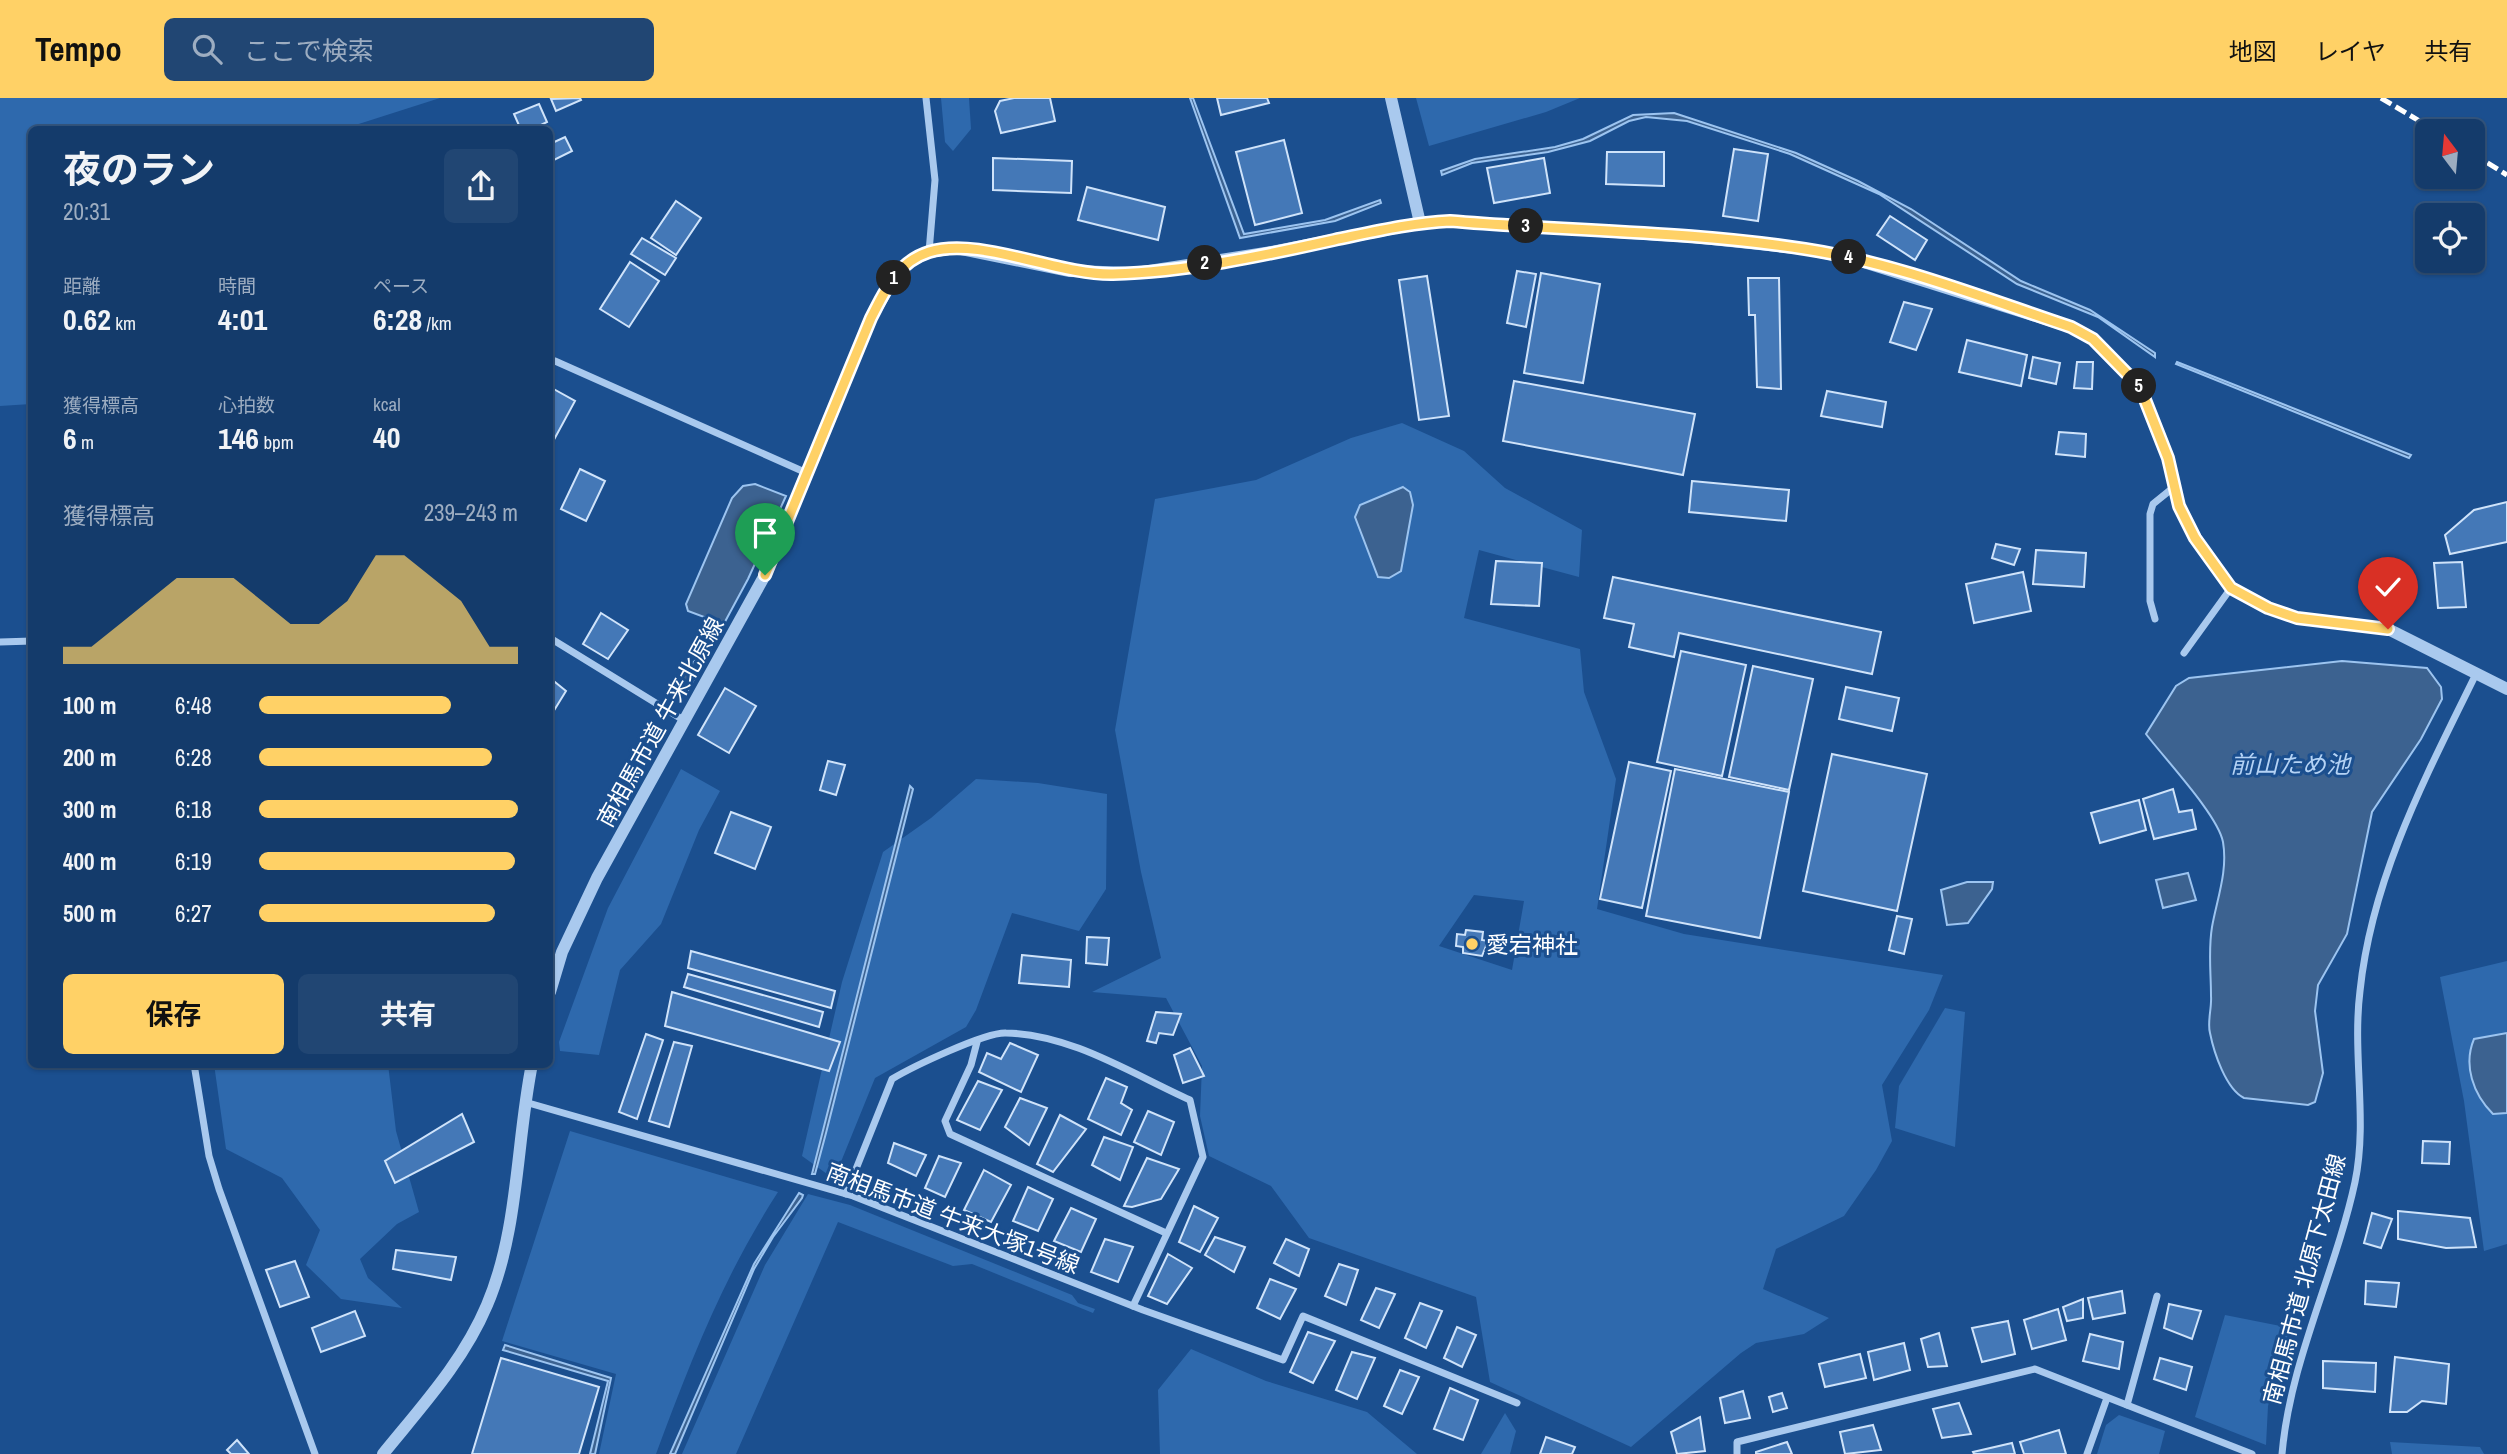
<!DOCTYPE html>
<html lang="ja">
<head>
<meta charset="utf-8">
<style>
  body { margin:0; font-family:"Archivo Narrow","Noto Sans JP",sans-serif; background:#214673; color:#f1f3f6; height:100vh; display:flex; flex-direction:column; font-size:26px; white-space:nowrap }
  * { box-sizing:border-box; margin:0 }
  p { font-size:23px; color:#9dadc1 }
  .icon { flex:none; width:38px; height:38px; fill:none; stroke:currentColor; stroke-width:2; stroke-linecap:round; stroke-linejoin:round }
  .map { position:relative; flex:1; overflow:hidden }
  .drawer { position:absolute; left:28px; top:28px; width:525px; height:942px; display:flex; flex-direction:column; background:#143b6b; border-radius:10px; box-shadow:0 2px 5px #0004,0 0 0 2px #33557e }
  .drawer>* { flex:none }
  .needle { width:46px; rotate:344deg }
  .fabs { position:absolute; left:2415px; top:21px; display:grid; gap:14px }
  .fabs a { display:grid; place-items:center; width:70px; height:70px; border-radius:10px; background:#143b6b; box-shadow:0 2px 5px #0004,0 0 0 2px #33557e; font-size:35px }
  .pin { position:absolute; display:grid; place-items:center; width:60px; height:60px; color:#fff; margin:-72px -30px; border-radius:50% 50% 50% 0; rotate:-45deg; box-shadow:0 0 7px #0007 }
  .pin .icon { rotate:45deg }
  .km { position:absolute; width:35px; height:35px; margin:-18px; border-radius:50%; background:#222; color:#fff; font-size:19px; line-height:35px; text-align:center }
  .round { display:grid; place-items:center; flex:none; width:74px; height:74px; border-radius:10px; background:#214673 }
  .head { display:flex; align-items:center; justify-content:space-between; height:119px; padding:0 35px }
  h1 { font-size:38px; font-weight:700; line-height:52px }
  .metrics { display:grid; grid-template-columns:repeat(3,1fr); gap:10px; height:119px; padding:7px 35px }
  .metrics div { display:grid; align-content:center }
  .metrics b { font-size:30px; font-weight:700 }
  .metrics small { font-size:19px; font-weight:400 }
  .metrics p { font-size:19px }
  .chart { height:196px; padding:14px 35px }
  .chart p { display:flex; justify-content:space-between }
  .chart svg { width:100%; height:126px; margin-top:7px; fill:#ffd166; opacity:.7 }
  .cta { display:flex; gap:14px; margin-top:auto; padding:14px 35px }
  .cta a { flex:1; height:80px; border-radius:10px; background:#ffd166; color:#111; font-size:28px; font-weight:700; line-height:80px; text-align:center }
  .cta a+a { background:#214673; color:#f1f3f6 }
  ul { padding:0 35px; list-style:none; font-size:23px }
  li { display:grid; grid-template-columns:112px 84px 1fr; align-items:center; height:52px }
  li i { height:18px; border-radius:9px; background:#ffd166 }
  header { display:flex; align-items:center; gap:42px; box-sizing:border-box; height:98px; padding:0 35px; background:#ffd166; color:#111 }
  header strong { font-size:33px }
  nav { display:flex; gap:38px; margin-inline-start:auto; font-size:24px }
  .search { width:490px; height:63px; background:#214673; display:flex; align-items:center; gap:18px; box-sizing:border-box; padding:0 24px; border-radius:10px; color:#9dadc1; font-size:26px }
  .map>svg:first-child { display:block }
  .green { fill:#2e69ad; fill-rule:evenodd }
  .water { fill:#3c6290; stroke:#9cc4f0; stroke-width:2 }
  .building { fill:#4478b7; stroke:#cfe3fa; stroke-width:2 }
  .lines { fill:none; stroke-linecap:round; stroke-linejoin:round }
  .minor { stroke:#a9c9ee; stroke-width:7 }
  .tertiary { stroke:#a9c9ee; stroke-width:12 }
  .rail { stroke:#fff; stroke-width:5; stroke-dasharray:12 5; stroke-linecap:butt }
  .route-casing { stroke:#fff; stroke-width:14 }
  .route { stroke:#ffd166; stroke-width:9 }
  .poi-dot { fill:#ffd166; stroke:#1b4f8f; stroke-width:2.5 }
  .labels { text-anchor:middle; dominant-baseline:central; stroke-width:6; stroke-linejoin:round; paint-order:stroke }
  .street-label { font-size:23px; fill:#fff; stroke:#1b4f8f }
  .poi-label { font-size:23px; fill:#fff; stroke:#1b4f8f; text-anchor:start }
  .water-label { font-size:24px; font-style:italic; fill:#b5d3f5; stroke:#1b4f8f }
</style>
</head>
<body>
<header>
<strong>Tempo</strong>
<div class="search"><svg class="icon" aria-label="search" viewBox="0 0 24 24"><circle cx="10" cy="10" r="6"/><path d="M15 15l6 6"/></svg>ここで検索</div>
<nav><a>地図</a><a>レイヤ</a><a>共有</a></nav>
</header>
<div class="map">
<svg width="2507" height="1356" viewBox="0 0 2507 1356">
  <rect width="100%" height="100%" fill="#1b4f8f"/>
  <g class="green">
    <polygon points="0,0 440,0 343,31 32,32 31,306 0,308"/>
    <polygon points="941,0 969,0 971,31 953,53 945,44"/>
    <polygon points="1416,0 1580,0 1546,14 1429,48"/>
    <path d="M 1402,325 L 1464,353 L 1505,390 L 1582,432 L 1579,479 L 1479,452 L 1464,520 L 1580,551 L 1584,594 L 1616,681 L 1597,811 L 1684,836 L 1943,877 L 1929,912 L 1882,987 L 1892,1043 L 1876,1072 L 1844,1118 L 1776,1151 L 1763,1191 L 1829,1220 L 1804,1236 L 1756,1245 L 1741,1255 L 1631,1349 L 1490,1284 L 1476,1199 L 1309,1140 L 1271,1088 L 1209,1058 L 1200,1018 L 1202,968 L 1166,900 L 1092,894 L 1161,860 L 1141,774 L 1115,632 L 1155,401 L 1256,382 L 1351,340 ZM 1474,797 L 1524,803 L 1512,872 L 1439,848 Z"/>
    <polygon points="681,671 720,693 699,732 661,826 620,872 599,957 560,953 559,944 608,810"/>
    <polygon points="976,681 1038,685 1107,696 1106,791 1079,833 1012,815 976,912 966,929 875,980 834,1081 802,1058 842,884 883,754 931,720"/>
    <polygon points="2507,863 2507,1146 2484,1153 2464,1003 2440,879"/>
    <polygon points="1945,910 1965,914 1955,1049 1895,1030 1899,988"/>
    <polygon points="214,966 388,966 396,1033 419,1114 397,1126 360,1161 368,1180 402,1210 341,1201 306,1167 320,1132 282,1080 226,1051"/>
    <path d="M 570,1033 L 778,1094 C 723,1179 691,1262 656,1356 L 599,1356 L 616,1276 L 502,1243 Z"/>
    <polygon points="808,1096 850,1107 1072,1197 1078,1205 1095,1211 1093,1215 972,1166 953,1168 838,1124 736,1356 682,1356 765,1167"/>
    <polygon points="2225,1217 2290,1230 2268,1308 2266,1347 2195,1319"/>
    <polygon points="1191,1251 1266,1283 1367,1314 1417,1356 1160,1356 1158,1292"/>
    <polygon points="1505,1315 1516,1333 1510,1356 1481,1356"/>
    <polygon points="2119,1317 2165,1333 2159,1356 2097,1356 2106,1327"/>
    <polygon points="2390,1344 2480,1349 2484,1356 2392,1356"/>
  </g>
  <g class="water">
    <polygon points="1190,0 1193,0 1244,136 1325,122 1380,102 1381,105 1335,123 1240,140"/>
    <polygon points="1674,15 1796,55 1858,83 1911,111 2021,183 2090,212 2155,255 2155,259 2098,219 2017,186 1879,96 1790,56 1687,23 1646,19 1629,23 1590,43 1548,54 1472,65 1442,77 1441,73 1475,61 1555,49 1583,41 1633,17"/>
    <polygon points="2177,264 2411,357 2409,360 2176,266"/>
    <path d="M 755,386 L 786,398 L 748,481 L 685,598 L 679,595 C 675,569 690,570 703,556 L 707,529 L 715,523 L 688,513 L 686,506 L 732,400 L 743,388 Z"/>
    <polygon points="1403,389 1410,394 1413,407 1401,473 1389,480 1378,479 1355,419 1360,407"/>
    <path d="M 2342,563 L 2427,570 L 2441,589 L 2442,601 L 2421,641 L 2372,714 L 2347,836 L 2318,887 L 2315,913 L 2323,975 L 2315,1004 L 2308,1007 L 2244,1000 C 2226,991 2214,955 2210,935 C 2207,924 2212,910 2211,898 C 2211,874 2208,853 2212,829 C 2217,801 2228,773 2223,744 C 2218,717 2164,660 2146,636 L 2176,588 L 2189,580 Z"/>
    <polygon points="910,688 913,691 826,1035 815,1076 812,1076"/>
    <polygon points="2188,775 2196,802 2163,810 2156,782"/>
    <polygon points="1967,784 1993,784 1992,791 1968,825 1947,827 1941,792"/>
    <path d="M 2507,935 L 2507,1015 L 2493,1016 C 2473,996 2463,967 2474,941 Z"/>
    <polygon points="799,1095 803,1097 802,1100 773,1139 754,1171 675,1356 670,1356 754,1166"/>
    <polygon points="505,1247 611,1280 595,1356 590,1356 608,1283 503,1252"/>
  </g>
  <g class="building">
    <polygon points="580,0 581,2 556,13 551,1"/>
    <polygon points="1014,0 1050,0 1055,23 1001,35 995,13 1000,3"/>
    <polygon points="1217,0 1267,0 1269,5 1221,17"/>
    <polygon points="539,6 547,24 531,32 521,32 514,16"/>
    <polygon points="565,39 572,53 550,64 550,46"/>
    <polygon points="1284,42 1302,115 1255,127 1236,54"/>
    <polygon points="1734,51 1768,56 1758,123 1723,118"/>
    <polygon points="1607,54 1664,54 1664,88 1606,86"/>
    <polygon points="993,60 1072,63 1071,95 993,92"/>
    <polygon points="1544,60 1550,95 1494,105 1487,70"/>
    <polygon points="1087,89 1165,109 1158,142 1078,122"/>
    <polygon points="676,103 701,120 676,157 651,140"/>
    <polygon points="1890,118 1927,142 1915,162 1877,137"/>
    <polygon points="642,140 676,160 665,177 631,156"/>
    <polygon points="630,164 659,183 629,229 600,211"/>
    <polygon points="1517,173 1536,176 1526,229 1507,225"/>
    <polygon points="1541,175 1600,186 1583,285 1524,275"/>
    <polygon points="1427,178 1449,318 1419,322 1399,182"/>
    <polygon points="1748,180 1779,180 1781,291 1757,289 1755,217 1749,217"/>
    <polygon points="1904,204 1932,211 1916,252 1890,244"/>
    <polygon points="1967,242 2027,257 2021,288 1959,274"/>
    <polygon points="2033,259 2060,265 2056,286 2029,280"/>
    <polygon points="2077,264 2093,264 2092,291 2074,290"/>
    <polygon points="1514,283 1695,316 1683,377 1503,343"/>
    <polygon points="550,289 575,303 550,349"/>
    <polygon points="1827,293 1886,304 1882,329 1821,318"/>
    <polygon points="2059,334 2086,336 2085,359 2056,356"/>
    <polygon points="580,371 605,383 586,423 561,411"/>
    <polygon points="1692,383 1789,392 1786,423 1689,414"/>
    <polygon points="2507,404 2507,444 2450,456 2445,437 2474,412"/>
    <polygon points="1996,446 2020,451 2014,467 1992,460"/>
    <polygon points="2036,452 2086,455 2084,489 2033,486"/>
    <polygon points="1496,463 1542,465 1539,508 1491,506"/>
    <polygon points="2462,464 2466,509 2438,510 2434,465"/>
    <polygon points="2023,474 2031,513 1974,525 1966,486"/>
    <polygon points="1613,479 1881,534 1872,576 1679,535 1674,559 1629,549 1634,526 1604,520"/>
    <polygon points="601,515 628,532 608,561 583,546"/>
    <polygon points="1681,553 1746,567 1722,678 1657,664"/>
    <polygon points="1753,568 1813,581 1789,692 1729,679"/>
    <polygon points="550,580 566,593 550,619"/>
    <polygon points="1846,589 1899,600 1892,633 1839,621"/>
    <polygon points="725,590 756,608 729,655 698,637"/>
    <polygon points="1832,656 1927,676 1897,813 1803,793"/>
    <polygon points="828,663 845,667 836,697 820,692"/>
    <polygon points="1629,664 1671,673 1642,810 1600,801"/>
    <polygon points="1675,671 1789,694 1760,840 1646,818"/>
    <polygon points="2173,691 2179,714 2192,712 2196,731 2154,741 2143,701"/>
    <polygon points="2139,702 2146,732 2100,745 2091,715"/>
    <polygon points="731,714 771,729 755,771 715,755"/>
    <polygon points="1897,818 1912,821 1904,856 1889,852"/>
    <polygon points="1466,832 1483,834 1482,842 1488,843 1482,858 1463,855 1463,849 1456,848 1457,836 1465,837"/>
    <polygon points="1087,839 1109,840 1107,867 1086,865"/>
    <polygon points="691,853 835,893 831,910 688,870"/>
    <polygon points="1022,857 1071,862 1069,889 1019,885"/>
    <polygon points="688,876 823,914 819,929 684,889"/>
    <polygon points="672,894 840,944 829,973 665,928"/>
    <polygon points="1156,914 1181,916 1173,937 1159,935 1156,945 1147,943"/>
    <polygon points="646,936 663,942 637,1021 619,1014"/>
    <polygon points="674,944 692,948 669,1029 649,1023"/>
    <polygon points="1010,945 1038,957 1021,994 979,974 987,955 1001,961"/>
    <polygon points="1190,950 1204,978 1183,985 1174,957"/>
    <polygon points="1106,980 1127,989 1121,1005 1132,1012 1121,1037 1088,1021"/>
    <polygon points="978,983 1002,992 980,1032 957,1022"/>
    <polygon points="1020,1000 1047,1010 1029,1047 1005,1029"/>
    <polygon points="1148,1013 1174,1024 1161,1057 1134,1044"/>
    <polygon points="462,1016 474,1044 395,1085 385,1063"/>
    <polygon points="1060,1017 1086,1031 1053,1074 1037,1066"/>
    <polygon points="1104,1039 1133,1049 1120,1082 1092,1067"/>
    <polygon points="2423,1043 2450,1044 2449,1066 2422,1065"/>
    <polygon points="894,1045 926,1057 916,1078 888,1065"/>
    <polygon points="939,1058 961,1065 945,1099 925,1090"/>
    <polygon points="1147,1060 1179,1071 1161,1101 1132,1109 1124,1108"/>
    <polygon points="984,1072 1011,1087 991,1124 964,1112"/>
    <polygon points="1028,1089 1053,1101 1038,1133 1013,1123"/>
    <polygon points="1194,1108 1218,1120 1200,1154 1179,1144"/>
    <polygon points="1071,1110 1096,1121 1081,1154 1054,1143"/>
    <polygon points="2398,1113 2470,1120 2476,1149 2446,1150 2398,1141"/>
    <polygon points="2372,1115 2392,1121 2381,1150 2364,1145"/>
    <polygon points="1215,1139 1245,1149 1234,1174 1205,1157"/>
    <polygon points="1105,1141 1133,1149 1118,1184 1091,1174"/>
    <polygon points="1286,1141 1309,1151 1299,1178 1274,1165"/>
    <polygon points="396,1152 456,1159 451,1182 393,1171"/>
    <polygon points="1168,1156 1192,1170 1167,1206 1148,1198"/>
    <polygon points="295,1163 309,1199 280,1209 266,1172"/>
    <polygon points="1339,1166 1358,1172 1346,1207 1325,1198"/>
    <polygon points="1270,1181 1296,1191 1280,1221 1257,1210"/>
    <polygon points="2366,1183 2399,1185 2396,1209 2365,1206"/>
    <polygon points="1376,1190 1395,1196 1379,1230 1361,1222"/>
    <polygon points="2122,1193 2125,1215 2093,1221 2088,1200"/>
    <polygon points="2083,1201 2083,1220 2067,1223 2063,1209"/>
    <polygon points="1420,1205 1442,1213 1426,1250 1405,1240"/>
    <polygon points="2169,1206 2201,1213 2192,1241 2164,1230"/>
    <polygon points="2058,1211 2066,1242 2032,1251 2024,1222"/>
    <polygon points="355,1213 365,1238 321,1254 312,1230"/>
    <polygon points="2008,1223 2015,1256 1982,1264 1972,1230"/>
    <polygon points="1457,1229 1476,1237 1462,1269 1444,1260"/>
    <polygon points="1308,1234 1335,1243 1313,1285 1290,1274"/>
    <polygon points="1939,1235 1947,1268 1928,1269 1921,1241"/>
    <polygon points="2090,1236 2123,1244 2119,1271 2083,1263"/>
    <polygon points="1904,1245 1910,1272 1874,1282 1868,1254"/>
    <polygon points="1352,1254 1375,1260 1357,1301 1336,1292"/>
    <polygon points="1860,1256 1866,1280 1825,1289 1819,1266"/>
    <polygon points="2395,1259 2449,1266 2446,1306 2422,1303 2407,1314 2390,1314"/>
    <polygon points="501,1260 599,1289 579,1356 472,1356"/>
    <polygon points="2160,1260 2192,1269 2186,1292 2154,1281"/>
    <polygon points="2323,1263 2376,1265 2375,1294 2323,1290"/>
    <polygon points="1400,1272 1419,1279 1402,1316 1384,1308"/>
    <polygon points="1450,1290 1478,1302 1463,1342 1434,1331"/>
    <polygon points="1743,1293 1750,1320 1725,1325 1720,1300"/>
    <polygon points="1782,1295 1787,1310 1773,1314 1769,1299"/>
    <polygon points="1959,1305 1971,1336 1942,1340 1933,1311"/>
    <polygon points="1700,1319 1705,1353 1677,1356 1671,1334"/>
    <polygon points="1873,1327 1881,1352 1845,1356 1840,1334"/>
    <polygon points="2059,1332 2066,1356 2024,1356 2020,1344"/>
    <polygon points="1546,1339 1575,1349 1572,1356 1540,1356"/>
    <polygon points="237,1342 249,1356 231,1356 227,1352"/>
    <polygon points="1787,1344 1792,1356 1756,1356 1756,1354"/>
    <polygon points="2012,1345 2015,1356 1974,1356 1973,1354"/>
  </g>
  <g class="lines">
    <g class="minor">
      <polyline points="926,0 935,82 929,154"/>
      <polyline points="555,263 809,376"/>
      <polyline points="2155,521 2150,503 2150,416 2153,406 2174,389"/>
      <polyline points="550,540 685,623"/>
      <polyline points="0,544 32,543"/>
      <polyline points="2184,555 2231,490"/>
      <polyline points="977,944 971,967 945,1023 950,1036 1166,1135"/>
      <polyline points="194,966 209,1058 219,1091 315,1356"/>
      <polyline points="525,1004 853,1098 1143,1212 1283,1262 1303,1218 1517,1305"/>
      <path d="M 846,1096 L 892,981 C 912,969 985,934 1006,935 C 1071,936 1132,976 1190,1002 L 1203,1059 L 1133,1208"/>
      <polyline points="2127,1307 2157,1198"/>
      <polyline points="1737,1356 1737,1344 2035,1271 2252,1356"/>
      <polyline points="2087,1356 2107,1300"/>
      <path d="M 2282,1356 C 2290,1263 2335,1176 2355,1084 C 2368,1022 2352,957 2360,893 C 2372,779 2426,678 2476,576"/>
    </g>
    <g class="tertiary">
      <polyline points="1391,0 1420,125 1449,123 1693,139 1805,151 1851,160 2071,229 2093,241 2140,289 2168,360 2179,408 2195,440 2231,490 2268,510 2297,520 2388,531 2507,591"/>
      <polyline points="550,894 562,854 597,780 765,477 871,220 898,173 914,161 929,154 956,150 1070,173 1136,175 1272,154 1420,125"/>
      <path d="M 383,1356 C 421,1309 463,1264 487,1207 C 519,1132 516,1045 532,966"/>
    </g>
    <g class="rail">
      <polyline points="2381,0 2436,33"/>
      <polyline points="2473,56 2507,77"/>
    </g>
  </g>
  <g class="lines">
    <g class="route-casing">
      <path id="route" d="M 765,477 L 871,220 C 885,193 897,164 929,154 C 979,138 1056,177 1113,176 C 1186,174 1262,158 1334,142 C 1373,134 1410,125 1450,123 C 1568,133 1688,133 1805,151 C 1896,165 1984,200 2071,229 L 2093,241 L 2140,289 L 2168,360 L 2179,408 L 2195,440 L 2231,490 L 2268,510 L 2297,520 L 2388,531"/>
    </g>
    <use href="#route" class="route"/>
  </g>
  <circle class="poi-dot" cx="1472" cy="846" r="7"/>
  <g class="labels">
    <g class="street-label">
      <text transform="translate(660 624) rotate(-61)">南相馬市道 牛来北原線</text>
      <text transform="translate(953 1120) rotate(21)">南相馬市道 牛来大塚1号線</text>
      <text transform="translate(2304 1181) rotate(-75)">南相馬市道 北原下太田線</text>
    </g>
    <g class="poi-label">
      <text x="1486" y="846">愛宕神社</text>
    </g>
    <g class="water-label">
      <text x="2290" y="666">前山ため池</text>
    </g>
  </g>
</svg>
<div class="fabs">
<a><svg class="needle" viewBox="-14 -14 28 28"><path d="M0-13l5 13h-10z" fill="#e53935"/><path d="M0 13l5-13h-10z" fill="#9dadc1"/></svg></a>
<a><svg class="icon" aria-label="locate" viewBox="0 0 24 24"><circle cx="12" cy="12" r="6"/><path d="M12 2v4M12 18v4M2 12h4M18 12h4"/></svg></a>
</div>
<div class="pin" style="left:765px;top:477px;background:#1e9e55"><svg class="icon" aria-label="arrive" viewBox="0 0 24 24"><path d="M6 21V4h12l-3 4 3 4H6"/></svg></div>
<div class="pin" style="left:2388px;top:531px;background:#d93025"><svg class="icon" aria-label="check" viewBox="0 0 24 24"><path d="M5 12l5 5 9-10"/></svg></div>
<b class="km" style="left:894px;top:180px">1</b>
<b class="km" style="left:1205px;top:165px">2</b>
<b class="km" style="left:1526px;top:128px">3</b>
<b class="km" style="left:1849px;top:159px">4</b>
<b class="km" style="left:2139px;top:288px">5</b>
<section class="drawer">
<div class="head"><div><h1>夜のラン</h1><p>20:31</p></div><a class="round"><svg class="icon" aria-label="share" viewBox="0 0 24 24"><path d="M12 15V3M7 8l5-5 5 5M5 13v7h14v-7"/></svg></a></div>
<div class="metrics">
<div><p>距離</p><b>0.62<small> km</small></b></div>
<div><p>時間</p><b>4:01</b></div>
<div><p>ペース</p><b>6:28<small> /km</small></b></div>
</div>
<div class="metrics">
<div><p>獲得標高</p><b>6<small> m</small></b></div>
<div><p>心拍数</p><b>146<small> bpm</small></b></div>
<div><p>kcal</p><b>40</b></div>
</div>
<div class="chart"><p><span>獲得標高</span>239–243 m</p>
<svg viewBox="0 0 160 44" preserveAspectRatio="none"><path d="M0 44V38L10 38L20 30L30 22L40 14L50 14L60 14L70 22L80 30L90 30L100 22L110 6L120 6L130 14L140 22L150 38L160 38V44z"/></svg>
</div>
<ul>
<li><b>100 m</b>6:48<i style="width:74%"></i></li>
<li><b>200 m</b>6:28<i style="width:90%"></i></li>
<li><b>300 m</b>6:18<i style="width:100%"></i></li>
<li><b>400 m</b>6:19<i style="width:99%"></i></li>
<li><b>500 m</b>6:27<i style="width:91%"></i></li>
</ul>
<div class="cta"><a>保存</a><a>共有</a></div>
</section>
</div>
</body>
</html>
